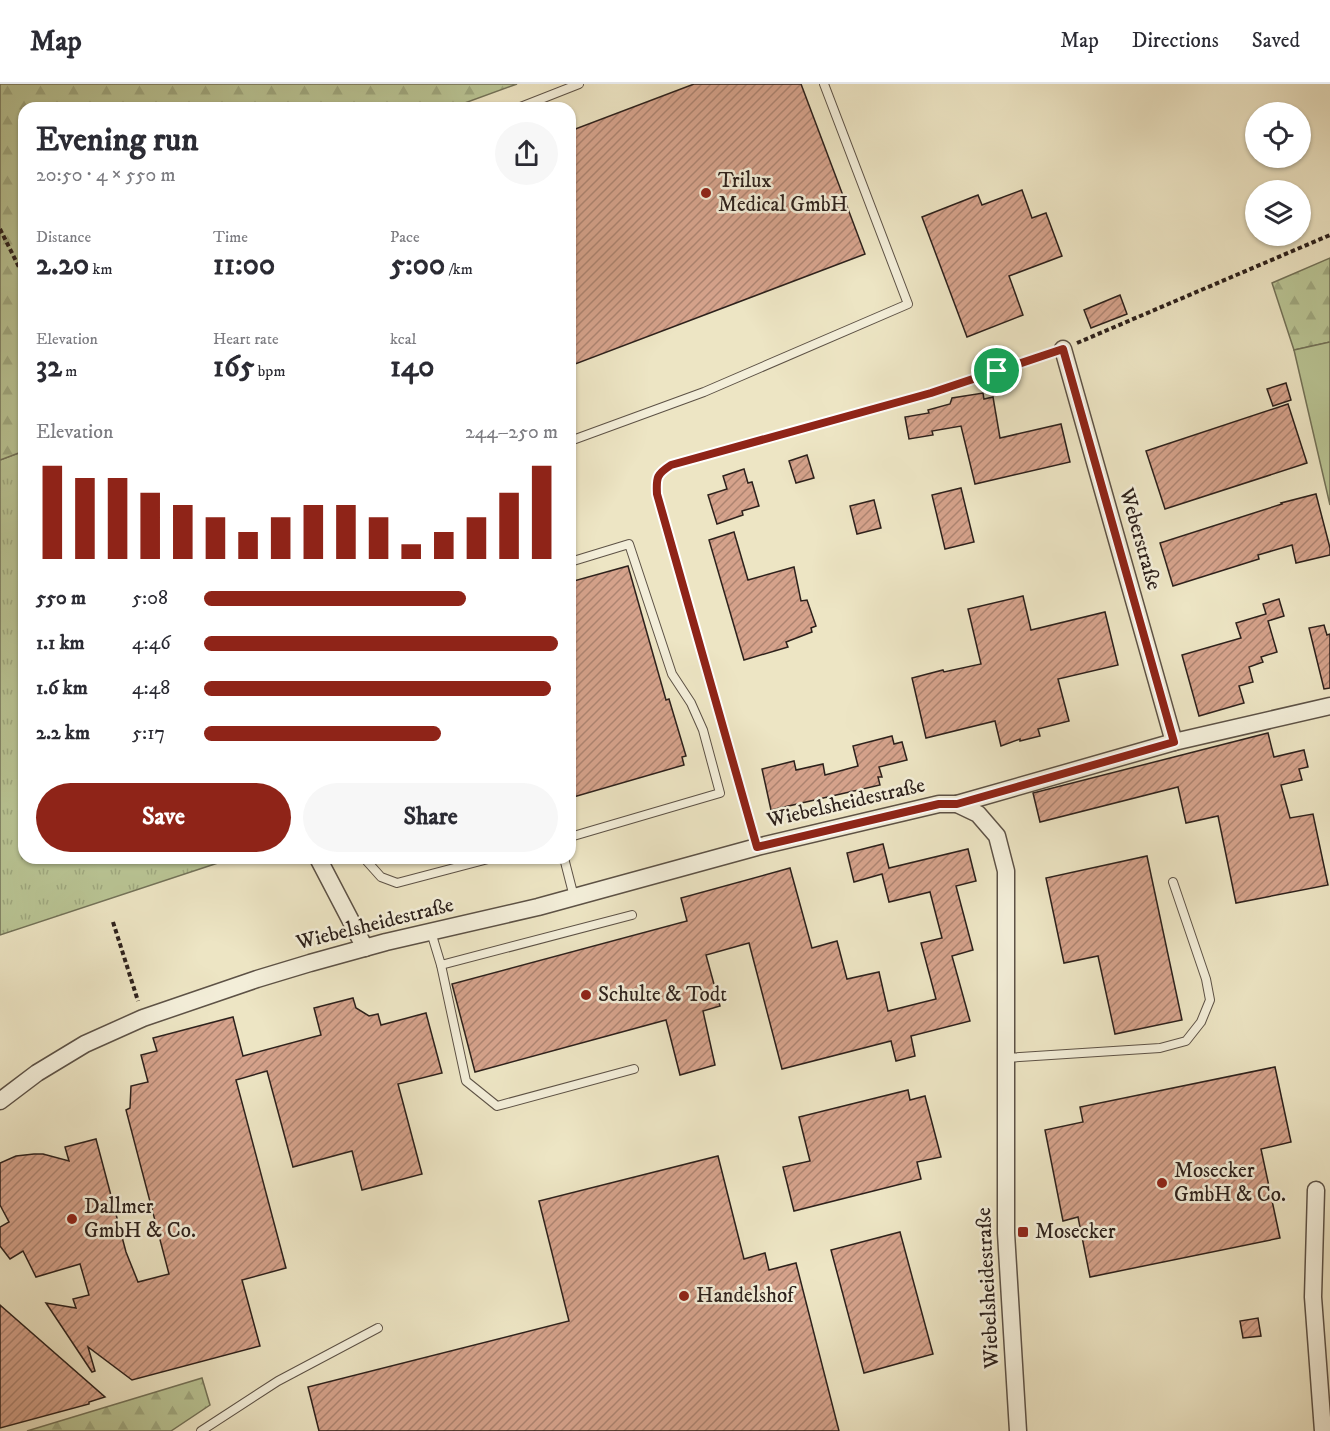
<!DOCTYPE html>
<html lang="en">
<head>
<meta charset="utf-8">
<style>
  body { margin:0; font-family:"IM FELL DW Pica",serif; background:#f7f7f7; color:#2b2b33; height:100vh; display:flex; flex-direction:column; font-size:22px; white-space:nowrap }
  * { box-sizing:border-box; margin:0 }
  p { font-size:20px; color:#7c7c81 }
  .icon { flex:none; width:33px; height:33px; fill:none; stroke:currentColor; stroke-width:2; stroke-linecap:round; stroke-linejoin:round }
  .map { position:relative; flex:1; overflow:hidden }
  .panel { position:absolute; left:18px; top:18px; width:558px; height:762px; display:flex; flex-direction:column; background:#fff; border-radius:18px; box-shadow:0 2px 4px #0004 }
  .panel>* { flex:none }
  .buttons { position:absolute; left:1245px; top:18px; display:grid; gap:12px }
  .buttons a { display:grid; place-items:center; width:66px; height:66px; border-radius:50%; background:#fff; box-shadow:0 2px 4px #0004; font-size:30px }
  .pin { position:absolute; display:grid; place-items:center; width:51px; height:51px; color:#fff; margin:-26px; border:3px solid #fff; border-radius:50%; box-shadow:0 2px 6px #0007 }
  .round { display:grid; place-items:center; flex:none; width:63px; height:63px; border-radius:32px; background:#f7f7f7 }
  .head { display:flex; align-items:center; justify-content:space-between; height:102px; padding:0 18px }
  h1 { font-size:33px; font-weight:700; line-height:45px }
  .stats { display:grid; grid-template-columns:repeat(3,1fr); gap:9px; height:102px; padding:6px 18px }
  .stats div { display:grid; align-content:center }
  .stats b { font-size:30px; font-weight:700 }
  .stats small { font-size:16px; font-weight:400 }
  .stats p { font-size:16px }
  .chart { height:168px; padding:12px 18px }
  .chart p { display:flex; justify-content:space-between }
  .chart svg { width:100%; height:108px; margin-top:6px; stroke:#8f2418; stroke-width:6 }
  .cta { display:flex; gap:12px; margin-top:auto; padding:12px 18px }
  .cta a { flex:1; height:69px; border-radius:36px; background:#8f2418; color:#fff; font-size:24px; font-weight:700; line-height:69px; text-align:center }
  .cta a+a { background:#f7f7f7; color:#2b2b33 }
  ul { padding:0 18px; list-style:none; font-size:20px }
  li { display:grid; grid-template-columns:96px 72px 1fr; align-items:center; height:45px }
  li i { height:15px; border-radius:8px; background:#8f2418 }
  header { display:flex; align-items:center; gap:36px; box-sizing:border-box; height:84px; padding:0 30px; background:#fff; border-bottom:2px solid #e1e1e2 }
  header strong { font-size:28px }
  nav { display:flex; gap:33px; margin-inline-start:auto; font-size:21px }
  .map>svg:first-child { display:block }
  .grass { fill:url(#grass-tufts); stroke:#737258; stroke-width:1.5 }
  .forest { fill:url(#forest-firs); stroke:#737258; stroke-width:1.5 }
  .pitch { fill:#b9c494; stroke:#737258; stroke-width:1.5 }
  .building { fill:url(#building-hatch); stroke:#2d211c; stroke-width:1.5 }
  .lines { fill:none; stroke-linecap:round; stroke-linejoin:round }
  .lane-casing { stroke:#5d5246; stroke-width:10 }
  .street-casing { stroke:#5d5246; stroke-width:19 }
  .path { stroke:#2d211c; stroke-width:4; stroke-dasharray:4.5 3; stroke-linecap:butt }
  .lane { stroke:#f3eed9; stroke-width:8 }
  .street { stroke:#f3eed9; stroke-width:16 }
  .route-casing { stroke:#fff; stroke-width:12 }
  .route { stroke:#8f2418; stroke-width:8 }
  .poi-dot { fill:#8f2418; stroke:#f3eed9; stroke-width:2 }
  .labels { text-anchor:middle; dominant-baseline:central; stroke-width:5; stroke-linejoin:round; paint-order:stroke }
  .poi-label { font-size:21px; fill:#2d211c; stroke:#f3eed9; text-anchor:start }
  .street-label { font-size:21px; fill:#2d211c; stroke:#f3eed9 }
</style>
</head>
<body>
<header>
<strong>Map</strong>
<nav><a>Map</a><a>Directions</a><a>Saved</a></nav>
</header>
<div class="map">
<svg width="1330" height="1347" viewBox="0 0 1330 1347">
  <defs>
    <pattern id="grass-tufts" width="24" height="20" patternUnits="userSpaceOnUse" patternTransform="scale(1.5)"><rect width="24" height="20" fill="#b9c494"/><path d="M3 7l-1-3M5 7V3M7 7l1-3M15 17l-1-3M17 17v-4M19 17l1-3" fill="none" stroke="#9fa87f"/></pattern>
    <pattern id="forest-firs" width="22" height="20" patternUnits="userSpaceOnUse" patternTransform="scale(1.5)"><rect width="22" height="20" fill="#b9c494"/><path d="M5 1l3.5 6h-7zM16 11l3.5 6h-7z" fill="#9fa87f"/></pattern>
    <pattern id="building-hatch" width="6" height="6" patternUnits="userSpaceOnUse" patternTransform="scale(1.5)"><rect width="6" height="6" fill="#d5a28b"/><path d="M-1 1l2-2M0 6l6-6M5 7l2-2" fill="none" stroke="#ad8471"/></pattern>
  </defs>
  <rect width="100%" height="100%" fill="#ede5c4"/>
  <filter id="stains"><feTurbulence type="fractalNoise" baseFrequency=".00333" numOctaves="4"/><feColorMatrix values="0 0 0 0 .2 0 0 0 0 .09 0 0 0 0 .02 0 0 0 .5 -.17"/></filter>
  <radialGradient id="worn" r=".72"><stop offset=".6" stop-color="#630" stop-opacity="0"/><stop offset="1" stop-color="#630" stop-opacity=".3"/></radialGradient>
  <polygon class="grass" points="24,367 24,774 233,774 0,851 0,376"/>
  <g class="forest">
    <polygon points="0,0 517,0 451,24 24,24 24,367 0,376"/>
    <polygon points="1330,174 1330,258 1294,266 1272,199"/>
    <polygon points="202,1294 210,1321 171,1347 27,1347"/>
  </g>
  <polygon class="pitch" points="1330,258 1330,421 1294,266"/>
  <g class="building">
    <polygon points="694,0 801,0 865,170 570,282 570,47"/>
    <polygon points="1022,106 1032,134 1046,129 1062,172 1009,192 1023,231 967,253 922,133 978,111 982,121"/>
    <polygon points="1120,211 1127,230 1091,244 1084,226"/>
    <polygon points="1286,299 1291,316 1273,322 1267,305"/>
    <polygon points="983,309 984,315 993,313 1000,354 1061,340 1070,378 975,400 961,342 932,347 933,351 909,355 905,333 929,329 928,326 950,320 952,314"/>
    <polygon points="1288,320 1307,379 1165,425 1146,367"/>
    <polygon points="807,371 814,394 796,399 789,377"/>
    <polygon points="744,385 748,399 752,398 759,422 742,427 743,431 717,440 708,411 727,405 723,392"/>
    <polygon points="961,404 974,458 945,465 932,411"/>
    <polygon points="1316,410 1330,464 1330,471 1296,479 1292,461 1258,471 1259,475 1173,502 1160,459 1282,420 1281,419"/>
    <polygon points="874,416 881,444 857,450 850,422"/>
    <polygon points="734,448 748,496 794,483 801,517 807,516 816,542 811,544 812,548 786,558 788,563 744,576 709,456"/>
    <polygon points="628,482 666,616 669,615 686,672 682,673 684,681 570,714 570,498"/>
    <polygon points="1023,512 1031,546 1105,528 1118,581 1058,595 1069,637 1038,645 1040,652 1020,657 1020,655 1001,662 995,637 926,654 912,594 943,586 944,588 981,580 968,525"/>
    <polygon points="1279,515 1284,532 1268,537 1277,568 1261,573 1263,578 1249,583 1253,598 1239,602 1244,619 1199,632 1182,571 1241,554 1236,539 1266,530 1263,520"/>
    <polygon points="1324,541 1327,551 1330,550 1330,604 1324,605 1309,544"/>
    <polygon points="1268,649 1274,673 1304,666 1308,683 1299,685 1302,696 1281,701 1290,734 1313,730 1328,801 1236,819 1218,732 1186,739 1178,703 1040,738 1033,709"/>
    <polygon points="892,652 894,660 902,658 907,676 879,683 882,693 878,693 880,701 771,726 762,685 794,677 796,686 823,680 825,691 858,682 853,662"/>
    <polygon points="883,760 889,784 968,765 976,797 956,802 973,866 952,872 970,937 911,952 915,972 896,977 891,957 782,985 749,859 706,871 720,922 703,927 715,981 680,991 666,936 475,988 452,900 687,837 681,814 790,784 812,864 837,857 847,895 879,888 888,927 936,915 921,859 942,854 930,808 889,818 882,790 854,798 847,769"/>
    <polygon points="1147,772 1182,936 1115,950 1098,872 1064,879 1046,794"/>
    <polygon points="353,914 356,924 369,932 378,930 381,941 426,929 442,989 398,1000 422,1090 362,1106 352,1067 293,1083 267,987 236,996 286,1184 242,1196 260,1262 132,1296 88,1263 95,1287 92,1288 46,1219 76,1224 73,1215 89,1211 80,1180 36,1193 23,1167 10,1175 0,1162 0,1143 9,1138 0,1121 0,1079 16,1072 34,1070 43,1070 69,1077 65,1063 96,1055 126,1168 138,1198 169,1190 126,1026 130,1024 131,1002 148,998 141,971 157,967 153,954 233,933 243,972 321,951 314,924"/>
    <polygon points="1275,983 1291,1058 1261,1065 1280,1154 1090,1193 1078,1133 1063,1137 1045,1046 1083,1038 1080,1023"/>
    <polygon points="908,1006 910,1016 925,1012 941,1073 917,1078 921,1095 794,1127 783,1083 810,1077 799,1033"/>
    <polygon points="718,1072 744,1175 765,1169 769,1186 796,1179 839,1347 319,1347 308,1303 569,1237 539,1117"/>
    <polygon points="900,1148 933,1270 864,1289 831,1166"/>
    <polygon points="0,1221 105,1313 89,1318 89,1320 0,1344"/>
    <polygon points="1258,1234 1261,1252 1243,1254 1240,1237"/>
  </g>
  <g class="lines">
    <g class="lane-casing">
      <g id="lane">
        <polyline points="518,24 579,0"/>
        <polyline points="570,357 704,308 908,220 824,0"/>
        <polyline points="570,478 629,460 672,590 691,619 703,646 720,709 570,753"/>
        <path d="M 757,763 L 657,410 C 656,393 656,390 671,381 L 931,309 L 1063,265"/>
        <polyline points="364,774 381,793 397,799 492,774"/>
        <polyline points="564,774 574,813"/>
        <polyline points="431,848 441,881 632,831"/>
        <polyline points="441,881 466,997 497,1022 634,985"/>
        <polyline points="1006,974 1160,964 1186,957 1201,938 1210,916 1206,895 1173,798"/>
        <polyline points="201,1347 278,1297 378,1244"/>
      </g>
    </g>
    <g class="street-casing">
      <g id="street">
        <polyline points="1063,265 1174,658"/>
        <polyline points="957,720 1174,658 1330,622"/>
        <polyline points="318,774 365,864"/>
        <polyline points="0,1017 37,989 85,960 143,934 257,895 310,879 386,858 538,823 757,763 939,720 957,720 978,730 997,752 1006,787 1006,1149 1018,1347"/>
        <polyline points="1316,1106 1313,1213 1323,1347"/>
      </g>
    </g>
    <g class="path">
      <polyline points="0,145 24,193"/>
      <polyline points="1077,259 1330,151"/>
      <polyline points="113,838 138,917"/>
    </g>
    <use href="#lane" class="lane"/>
    <use href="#street" class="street"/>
  </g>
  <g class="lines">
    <g class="route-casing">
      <path id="route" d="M 1063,265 L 1174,658 L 957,720 L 939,720 L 757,763 L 657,410 C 656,393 657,390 671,381 L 931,309 Z"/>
    </g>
    <use href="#route" class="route"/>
  </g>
  <g class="poi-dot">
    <circle cx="706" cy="109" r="6"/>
    <circle cx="586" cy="911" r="6"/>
    <circle cx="1162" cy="1099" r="6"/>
    <circle cx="72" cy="1135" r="6"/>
    <rect x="1017" y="1142" width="12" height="12" rx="3"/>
    <circle cx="684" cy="1212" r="6"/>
  </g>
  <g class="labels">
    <g class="poi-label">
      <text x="718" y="97">Trilux<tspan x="718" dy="24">Medical GmbH</tspan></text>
      <text x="598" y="911">Schulte &amp; Todt</text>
      <text x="1174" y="1087">Mosecker<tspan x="1174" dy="24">GmbH &amp; Co.</tspan></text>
      <text x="84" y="1123">Dallmer<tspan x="84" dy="24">GmbH &amp; Co.</tspan></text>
      <text x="1035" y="1148">Mosecker</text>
      <text x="696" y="1212">Handelshof</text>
    </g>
    <g class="street-label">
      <text transform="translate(1140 455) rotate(74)">Weberstraße</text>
      <text transform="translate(846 719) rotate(-13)">Wiebelsheidestraße</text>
      <text transform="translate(375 840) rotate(-14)">Wiebelsheidestraße</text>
      <text transform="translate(988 1204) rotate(-93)">Wiebelsheidestraße</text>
    </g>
  </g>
  <rect width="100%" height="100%" filter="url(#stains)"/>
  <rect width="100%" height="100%" fill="url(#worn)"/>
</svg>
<div class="buttons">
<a><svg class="icon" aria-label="locate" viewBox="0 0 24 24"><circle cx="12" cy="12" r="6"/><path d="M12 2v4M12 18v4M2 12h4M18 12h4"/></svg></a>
<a><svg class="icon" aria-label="layers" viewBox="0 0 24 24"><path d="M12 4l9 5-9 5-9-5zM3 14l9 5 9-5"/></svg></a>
</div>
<div class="pin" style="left:997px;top:287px;background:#1e9e55"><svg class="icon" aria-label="arrive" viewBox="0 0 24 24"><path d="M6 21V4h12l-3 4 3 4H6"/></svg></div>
<section class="panel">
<div class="head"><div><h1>Evening run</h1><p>20:50 · 4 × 550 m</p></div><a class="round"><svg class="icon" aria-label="share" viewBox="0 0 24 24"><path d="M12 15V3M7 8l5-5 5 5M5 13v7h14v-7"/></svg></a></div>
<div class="stats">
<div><p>Distance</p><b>2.20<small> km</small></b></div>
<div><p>Time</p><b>11:00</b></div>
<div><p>Pace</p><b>5:00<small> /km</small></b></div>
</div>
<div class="stats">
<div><p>Elevation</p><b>32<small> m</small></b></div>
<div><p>Heart rate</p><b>165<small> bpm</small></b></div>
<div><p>kcal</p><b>140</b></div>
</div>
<div class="chart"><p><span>Elevation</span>244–250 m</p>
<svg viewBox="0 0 160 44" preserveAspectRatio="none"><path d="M5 44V6M15 44V11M25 44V11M35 44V17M45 44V22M55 44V27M65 44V33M75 44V27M85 44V22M95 44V22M105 44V27M115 44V38M125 44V33M135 44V27M145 44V17M155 44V6"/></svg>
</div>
<ul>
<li><b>550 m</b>5:08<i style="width:74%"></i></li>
<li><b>1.1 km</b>4:46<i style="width:100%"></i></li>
<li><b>1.6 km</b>4:48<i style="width:98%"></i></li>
<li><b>2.2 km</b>5:17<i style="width:67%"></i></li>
</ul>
<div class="cta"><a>Save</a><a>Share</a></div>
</section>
</div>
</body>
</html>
